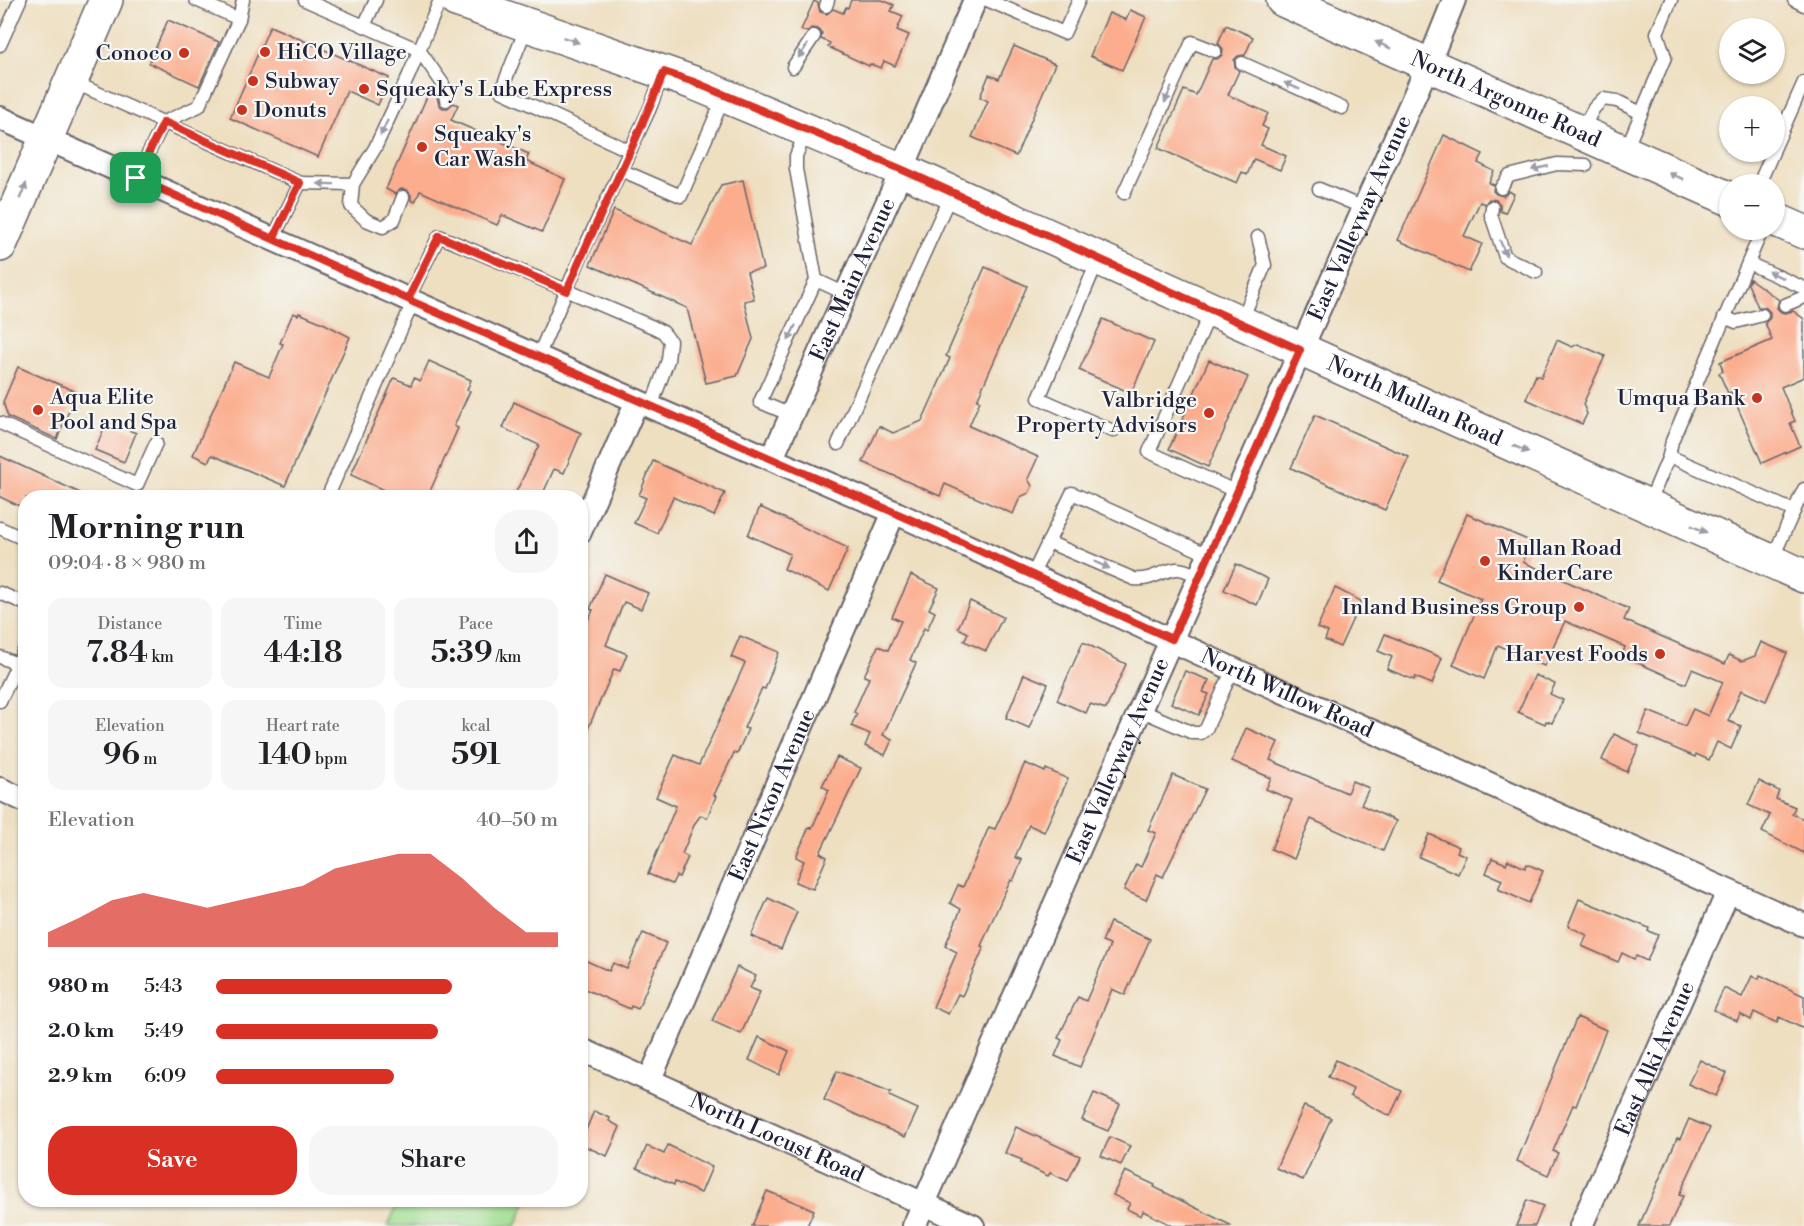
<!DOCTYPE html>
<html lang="en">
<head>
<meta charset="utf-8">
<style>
  body { margin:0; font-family:"Libre Bodoni",serif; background:#f6f6f6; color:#202124; height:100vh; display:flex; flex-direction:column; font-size:22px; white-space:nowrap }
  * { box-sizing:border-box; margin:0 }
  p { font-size:20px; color:#757577 }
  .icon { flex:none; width:33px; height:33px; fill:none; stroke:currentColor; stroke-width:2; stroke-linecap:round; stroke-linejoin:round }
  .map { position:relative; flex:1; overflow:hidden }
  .panel { position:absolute; left:18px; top:490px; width:570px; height:717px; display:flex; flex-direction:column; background:#fff; border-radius:24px; box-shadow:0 2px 4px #0004 }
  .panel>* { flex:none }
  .buttons { position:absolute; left:1719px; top:18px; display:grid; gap:12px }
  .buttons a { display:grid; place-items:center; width:66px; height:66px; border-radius:50%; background:#fff; box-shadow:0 2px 4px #0004; font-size:30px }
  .pin { position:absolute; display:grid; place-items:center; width:51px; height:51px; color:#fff; margin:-26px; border-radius:12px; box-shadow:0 3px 9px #0006 }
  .round { display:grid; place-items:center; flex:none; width:63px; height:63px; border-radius:24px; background:#f6f6f6 }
  .summary { display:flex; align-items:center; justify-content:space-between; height:102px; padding:0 30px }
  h1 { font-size:33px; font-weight:600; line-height:45px }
  .figures { display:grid; grid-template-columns:repeat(3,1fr); gap:9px; height:102px; padding:6px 30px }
  .figures div { display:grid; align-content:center; border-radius:15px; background:#f6f6f6; text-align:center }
  .figures b { font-size:30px; font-weight:600 }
  .figures small { font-size:16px; font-weight:400 }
  .figures p { font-size:16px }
  .chart { height:168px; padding:12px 30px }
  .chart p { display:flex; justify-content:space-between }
  .chart svg { width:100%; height:108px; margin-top:6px; fill:#d93025; opacity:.7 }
  .primary-button { display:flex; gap:12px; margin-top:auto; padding:12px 30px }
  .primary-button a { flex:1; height:69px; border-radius:24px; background:#d93025; color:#fff; font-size:24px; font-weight:600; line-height:69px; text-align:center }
  .primary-button a+a { background:#f6f6f6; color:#202124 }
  ul { padding:0 30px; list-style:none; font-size:20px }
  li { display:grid; grid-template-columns:96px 72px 1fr; align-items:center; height:45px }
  li i { height:15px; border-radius:8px; background:#d93025 }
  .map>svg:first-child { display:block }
  .green { fill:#a1dd90; stroke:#628066; stroke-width:1.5 }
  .building { fill:#fbad8e }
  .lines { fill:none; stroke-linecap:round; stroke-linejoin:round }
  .service-casing { stroke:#69646a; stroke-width:15 }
  .minor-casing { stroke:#69646a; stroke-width:26 }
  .primary-casing { stroke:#69646a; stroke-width:36 }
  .service { stroke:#fff; stroke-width:12 }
  .minor { stroke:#fff; stroke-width:22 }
  .primary { stroke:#fff; stroke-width:33 }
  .oneway { fill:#9c9ca7 }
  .route-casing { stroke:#fff; stroke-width:12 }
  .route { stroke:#d93025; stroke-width:8 }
  .poi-dot { fill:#c8321e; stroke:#f6f6f2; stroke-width:2 }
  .labels { text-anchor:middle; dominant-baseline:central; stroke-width:4.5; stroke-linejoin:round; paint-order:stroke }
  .poi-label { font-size:22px; fill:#22223b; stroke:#f6f6f2; text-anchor:start }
  .street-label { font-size:22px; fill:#22223b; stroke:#f6f6f2 }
</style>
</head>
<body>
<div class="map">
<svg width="1804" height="1226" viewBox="0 0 1804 1226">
  <rect width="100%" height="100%" fill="#f6f6f2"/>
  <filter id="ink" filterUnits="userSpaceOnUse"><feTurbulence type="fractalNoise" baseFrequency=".0167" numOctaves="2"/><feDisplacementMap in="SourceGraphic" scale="12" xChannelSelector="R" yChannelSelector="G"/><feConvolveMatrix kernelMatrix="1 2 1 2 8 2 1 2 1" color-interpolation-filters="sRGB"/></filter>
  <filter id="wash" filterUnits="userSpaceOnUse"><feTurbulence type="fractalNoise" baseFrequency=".008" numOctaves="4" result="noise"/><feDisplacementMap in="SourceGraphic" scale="24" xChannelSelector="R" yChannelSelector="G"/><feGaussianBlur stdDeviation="1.35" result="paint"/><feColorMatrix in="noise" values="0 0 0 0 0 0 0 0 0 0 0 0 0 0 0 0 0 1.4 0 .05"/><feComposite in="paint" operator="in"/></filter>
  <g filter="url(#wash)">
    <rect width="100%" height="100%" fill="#eedfc1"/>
    <polygon class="green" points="399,1200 527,1200 516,1226 388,1226"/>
    <g id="blocks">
      <g class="building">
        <polygon points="851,0 882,0 894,5 891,11 903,16 897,30 909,35 895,66 884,61 881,68 870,64 869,66 828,47 830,43 821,39 822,33 818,29 811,28 807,32 801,30 814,1 818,3 820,12 827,14 833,9 843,13 846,7 848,8"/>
        <polygon points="1130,10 1146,17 1122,70 1090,56 1109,13 1126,20"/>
        <polygon points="168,20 219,42 199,86 149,63"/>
        <polygon points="1226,25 1253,37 1245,55 1238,56 1234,60 1235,67 1239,71 1228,95 1268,113 1262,126 1268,129 1261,145 1286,156 1280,170 1254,159 1247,175 1242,172 1237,183 1158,148 1184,90 1196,95 1212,59 1217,59 1222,55 1223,49 1218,43"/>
        <polygon points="270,26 389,78 378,105 347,91 318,157 230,118"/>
        <polygon points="1014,46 1055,64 1016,156 972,137 988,101 980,97 989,75 999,79"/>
        <polygon points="429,92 437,96 439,105 443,108 448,108 453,103 458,105 451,120 529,154 526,161 565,179 542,232 502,215 497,225 420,191 415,202 411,200 411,195 407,190 401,189 395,194 386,189"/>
        <polygon points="1444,135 1483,154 1478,163 1494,171 1489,183 1494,185 1493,191 1496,194 1504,196 1509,191 1514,194 1505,213 1500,211 1500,204 1496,200 1489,199 1485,204 1480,202 1464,236 1482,244 1469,272 1398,240"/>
        <polygon points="743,180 763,269 747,272 754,299 744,301 753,339 737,376 706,383 687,308 590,265 614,210 692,245 721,185"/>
        <polygon points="985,267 1027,286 977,400 980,401 969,426 1038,457 1028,479 1032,486 1029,493 1020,497 1013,514 945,484 940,496 863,462 879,426 893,433 922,421 950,358 946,356"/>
        <polygon points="1750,279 1779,300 1777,308 1781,312 1785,313 1793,311 1804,319 1804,377 1781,387 1795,421 1790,423 1800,446 1762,463 1731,392 1728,393 1719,373 1723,371 1720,362 1772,340 1765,323 1770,318 1770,312 1765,307 1758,307 1748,284"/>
        <polygon points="293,313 298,315 299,313 323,323 350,337 285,486 212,455 208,462 193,455 234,362 269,377 283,344 280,343"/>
        <polygon points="1103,319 1154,342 1131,393 1079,370"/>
        <polygon points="1557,340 1572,347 1578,344 1605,356 1583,404 1587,414 1582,424 1526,399 1536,375 1541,377"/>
        <polygon points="1209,360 1248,377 1208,467 1169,449"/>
        <polygon points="429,361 471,380 467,390 470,391 454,426 458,428 427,498 391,498 392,494 351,475 394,378 411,385 414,378 420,381"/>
        <polygon points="18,367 77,392 57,439 8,417 3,402"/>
        <polygon points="514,402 581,433 564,473 554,469 541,498 513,498 539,445 503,428"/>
        <polygon points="1315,415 1409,457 1385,510 1291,468"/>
        <polygon points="107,421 136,433 124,462 95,450"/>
        <polygon points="0,456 91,498 26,498 26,509 0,497"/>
        <polygon points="653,461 725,493 714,516 673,497 657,533 634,523 646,498 639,495"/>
        <polygon points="760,507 848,548 829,591 784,569 790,554 748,535"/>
        <polygon points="1467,514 1532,542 1523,562 1629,609 1624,620 1725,664 1729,655 1742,661 1755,656 1761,642 1787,653 1766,701 1741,690 1728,721 1741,726 1731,749 1717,742 1709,760 1696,754 1695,757 1639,733 1648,711 1685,726 1693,709 1708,716 1723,682 1692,669 1686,684 1622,656 1625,647 1565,621 1544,666 1498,645 1484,679 1453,665 1481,599 1437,580"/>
        <polygon points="1236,564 1268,579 1257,605 1224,590"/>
        <polygon points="605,574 648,593 641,609 624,602 606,645 627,654 620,671 614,669 580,747 580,637 593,610 590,609"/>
        <polygon points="911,575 939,588 929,609 935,612 927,630 924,628 910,660 916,663 883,735 892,740 885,755 865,746 870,734 851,726 857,714 854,712 869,678 864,676 878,646 888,650 901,621 892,617"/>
        <polygon points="1335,588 1361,601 1340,647 1325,640 1328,632 1317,628"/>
        <polygon points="970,601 1003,617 986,651 964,641 968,633 958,628"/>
        <polygon points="1385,634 1442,658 1432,684 1415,677 1414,680 1387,669 1392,657 1378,651"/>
        <polygon points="740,636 779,652 765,689 762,688 744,728 748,729 737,754 734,753 714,795 716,796 707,818 701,815 695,823 682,854 688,857 679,877 676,876 672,884 648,874 676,806 656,797 675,755 699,765 745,663 731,657"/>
        <polygon points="1083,642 1126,664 1106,709 1090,704 1086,713 1057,700"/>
        <polygon points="1185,671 1209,680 1203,692 1209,694 1199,715 1171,703"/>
        <polygon points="1024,674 1048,684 1029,728 1006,718"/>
        <polygon points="1535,675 1555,684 1550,694 1563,700 1552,723 1546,721 1545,724 1518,712"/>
        <polygon points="1246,728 1278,742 1270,760 1347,793 1352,781 1369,788 1361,805 1396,821 1383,851 1311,819 1294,859 1271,849 1292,800 1266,789 1271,778 1232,761"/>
        <polygon points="1614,734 1639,746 1627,772 1602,760"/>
        <polygon points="837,757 861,768 820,853 827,857 813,889 795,882 804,861 796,857 809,827 812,828 829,790 822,786"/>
        <polygon points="1025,763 1045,772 1046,769 1068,779 1044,832 1029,825 1015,857 1022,860 1013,881 1011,880 1003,896 981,946 984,947 962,996 958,994 948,1014 933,1007 957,952 945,946 961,909 950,903 958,885 963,887 989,827 995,829"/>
        <polygon points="1173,775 1205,789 1163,877 1157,874 1146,900 1124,890 1136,864 1141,867 1156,833 1148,830"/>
        <polygon points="1759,781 1779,791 1776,799 1795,807 1792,814 1804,819 1804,853 1762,832 1770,815 1748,805"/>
        <polygon points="1429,834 1459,847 1457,852 1466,856 1458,874 1419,857"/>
        <polygon points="1492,858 1506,864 1508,860 1525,868 1527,864 1543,871 1529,903 1498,889 1502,880 1486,873"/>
        <polygon points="768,898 797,912 781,949 751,936"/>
        <polygon points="1579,899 1649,928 1648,931 1658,935 1647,961 1636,956 1634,959 1622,953 1618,962 1582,946 1587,935 1568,926"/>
        <polygon points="1110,922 1150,939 1125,995 1112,989 1080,1067 1055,1056 1062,1040 1058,1038 1078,997 1086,1001 1110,945 1102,942"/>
        <polygon points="643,933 666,943 638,1009 631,1006 630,1009 580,987 580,958 609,971 613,963 627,969"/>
        <polygon points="737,967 756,976 750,988 760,992 741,1034 712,1021"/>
        <polygon points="1760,975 1804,996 1804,1029 1779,1017 1777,1023 1754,1012 1751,1020 1740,1014 1737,1021 1714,1010 1724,988 1742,997 1752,976 1759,979"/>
        <polygon points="1577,1017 1606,1030 1576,1106 1573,1105 1553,1151 1558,1153 1548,1175 1517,1161"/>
        <polygon points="759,1037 789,1051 779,1075 749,1060"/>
        <polygon points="1336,1060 1402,1091 1390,1116 1350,1096 1353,1089 1328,1077"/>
        <polygon points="1700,1060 1727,1073 1716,1096 1688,1084"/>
        <polygon points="837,1071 891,1092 889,1096 918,1109 905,1137 824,1100"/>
        <polygon points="1094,1093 1120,1104 1108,1131 1082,1120"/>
        <polygon points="1304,1106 1331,1118 1303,1180 1276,1168"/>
        <polygon points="594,1111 610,1118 609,1121 620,1127 607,1156 580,1144"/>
        <polygon points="1689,1119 1710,1128 1679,1195 1683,1196 1669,1226 1639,1226 1677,1138 1680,1139"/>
        <polygon points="1016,1127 1080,1156 1068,1181 1050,1173 1048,1176 1021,1163 1022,1160 1005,1153"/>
        <polygon points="1110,1137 1130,1146 1121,1165 1101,1156"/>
        <polygon points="668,1145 712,1167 701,1193 675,1182 674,1185 637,1168 647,1146 664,1154"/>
        <polygon points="1125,1171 1155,1185 1154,1187 1232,1226 1173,1226 1143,1211 1141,1216 1127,1209 1130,1203 1113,1195"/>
        <polygon points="767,1191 814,1210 807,1226 752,1226"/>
        <polygon points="1527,1200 1543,1206 1535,1226 1516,1226"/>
      </g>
    </g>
  </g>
  <g filter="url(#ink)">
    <use href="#blocks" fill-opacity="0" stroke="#69646a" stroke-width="1.5"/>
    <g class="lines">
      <g class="service-casing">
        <g id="service">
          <polyline points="196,0 239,19"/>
          <polyline points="305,0 419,50 443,84 446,100"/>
          <polyline points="987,0 1064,33 1079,0"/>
          <polyline points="1794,0 1804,5"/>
          <polyline points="826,6 828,0"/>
          <polyline points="364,26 376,0"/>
          <polyline points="527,26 501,91 630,151"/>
          <polyline points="0,45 20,0"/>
          <polyline points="1242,63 1342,108"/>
          <polyline points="793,67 814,36"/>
          <polyline points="73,82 300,183 273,239"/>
          <polyline points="1581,132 1594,108 1603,99 1617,101 1641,113"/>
          <polyline points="1774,149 1804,82"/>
          <polyline points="1625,152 1665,57 1657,33 1671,0"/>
          <polyline points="621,170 681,196 724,97"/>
          <polyline points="136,178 164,122 199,106 239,19 243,0"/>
          <polyline points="300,183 353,184"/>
          <polyline points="1759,184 1773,152"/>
          <polyline points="1501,188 1509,176 1557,164 1586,165"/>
          <polyline points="1319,189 1364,208"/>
          <polyline points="1124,193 1192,42 1215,51"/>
          <polyline points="403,197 394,220 383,227 366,220 351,206 353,184 375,148 409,75 440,0"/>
          <polyline points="1492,207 1491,215 1505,257 1536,272"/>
          <polyline points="1098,260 1039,398 1113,431"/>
          <polyline points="1748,263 1804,288"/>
          <polyline points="816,280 846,294"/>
          <polyline points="408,299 439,236 653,327 663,332 670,341 668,360 651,407"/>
          <polyline points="1785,305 1804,297"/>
          <polyline points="1211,311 1149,452 1237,492"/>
          <polyline points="1724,317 1736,322 1762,315"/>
          <polyline points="1241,322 1265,265 1258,237"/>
          <polyline points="538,357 585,247 650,108 663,73"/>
          <polyline points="791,415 760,402 816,280 796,169 796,156 806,131"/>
          <polyline points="0,423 137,485 156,443"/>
          <polyline points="838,444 951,194"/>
          <polyline points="1669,456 1672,441 1762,230"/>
          <polyline points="327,498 413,302"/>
          <polyline points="1648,506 1669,456 1794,511"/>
          <polyline points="0,528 26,540"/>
          <path d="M 1048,542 L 1134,579 C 1151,581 1161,571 1176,569 C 1184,568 1193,574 1200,577"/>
          <polyline points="1772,559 1804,489"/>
          <polyline points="1032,576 1072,493 1209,555"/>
          <polyline points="0,593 26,604"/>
          <polyline points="0,657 17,664"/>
          <polyline points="0,701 26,646"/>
          <polyline points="1140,710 1193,733 1201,733 1206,729 1233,669"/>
        </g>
      </g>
      <g class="minor-casing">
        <g id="minor">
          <path id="s1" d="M 0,118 L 637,401 L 894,512 L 1233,669 L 1804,925"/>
          <path id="s2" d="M 772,458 L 902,170 L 975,0"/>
          <polyline points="580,532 637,401"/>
          <polyline points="0,789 26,801"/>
          <path id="s3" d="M 580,1049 L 973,1226"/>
          <path id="s4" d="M 650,1079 L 894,512"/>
          <path id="s5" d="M 914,1226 L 1140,710 L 1428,65 L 1454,0"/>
          <path id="s6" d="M 1581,1226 L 1728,892"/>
        </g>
      </g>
      <g class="primary-casing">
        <g id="primary">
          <path id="s7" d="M 456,0 L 694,83 L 902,170 L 1804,576"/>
          <path id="s8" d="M 1283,0 L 1730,199"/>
          <polyline points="1774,219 1804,232"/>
          <polyline points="0,245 106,0"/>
        </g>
      </g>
      <use href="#service" class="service"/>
      <use href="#minor" class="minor"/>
      <use href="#primary" class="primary"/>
    </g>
    <defs><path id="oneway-solid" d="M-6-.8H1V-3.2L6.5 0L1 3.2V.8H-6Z" transform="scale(1.5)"/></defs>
    <g class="oneway">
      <use href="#oneway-solid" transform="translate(571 40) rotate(19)"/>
      <use href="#oneway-solid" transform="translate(1383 45) rotate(-156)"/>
      <use href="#oneway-solid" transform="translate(803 51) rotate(124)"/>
      <use href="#oneway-solid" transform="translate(1292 86) rotate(-156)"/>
      <use href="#oneway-solid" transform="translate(1168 95) rotate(114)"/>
      <use href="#oneway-solid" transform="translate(384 128) rotate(115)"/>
      <use href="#oneway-solid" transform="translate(1540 168) rotate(167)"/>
      <use href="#oneway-solid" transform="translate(1676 176) rotate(-156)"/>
      <use href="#oneway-solid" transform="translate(326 184) rotate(-179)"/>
      <use href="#oneway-solid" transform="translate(23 191) rotate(-67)"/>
      <use href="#oneway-solid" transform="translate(1503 248) rotate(68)"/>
      <use href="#oneway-solid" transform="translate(1776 275) rotate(-156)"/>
      <use href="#oneway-solid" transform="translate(792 333) rotate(115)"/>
      <use href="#oneway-solid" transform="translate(1521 449) rotate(24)"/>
      <use href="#oneway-solid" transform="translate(1699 529) rotate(24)"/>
      <use href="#oneway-solid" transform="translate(1102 565) rotate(24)"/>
    </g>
  </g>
  <g class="lines" filter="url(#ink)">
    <g class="route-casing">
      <path id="route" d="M 136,178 C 226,218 317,259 408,299 L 413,302 C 572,372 732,440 891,511 C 985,552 1078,597 1172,639 L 1300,350 L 903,170 L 694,82 L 664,72 C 635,147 597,217 567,291 L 439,236 L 408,299 L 273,239 L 300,183 L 164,122 L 136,178"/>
    </g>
    <use href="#route" class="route"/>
  </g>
  <g class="poi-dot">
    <circle cx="265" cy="52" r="6"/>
    <circle cx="184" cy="53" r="6"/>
    <circle cx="253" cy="81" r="6"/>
    <circle cx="364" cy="89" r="6"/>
    <circle cx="242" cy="110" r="6"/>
    <circle cx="422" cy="147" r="6"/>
    <circle cx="1757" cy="398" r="6"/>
    <circle cx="38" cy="410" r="6"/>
    <circle cx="1209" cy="413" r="6"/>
    <circle cx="1485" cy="561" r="6"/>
    <circle cx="1579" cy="607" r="6"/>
    <circle cx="1660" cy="654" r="6"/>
  </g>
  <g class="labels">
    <g class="poi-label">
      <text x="277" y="52">HiCO Village</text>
      <text x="172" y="53" text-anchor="end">Conoco</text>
      <text x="265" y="81">Subway</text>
      <text x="376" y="89">Squeaky's Lube Express</text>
      <text x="254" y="110">Donuts</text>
      <text x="434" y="134">Squeaky's<tspan x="434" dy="25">Car Wash</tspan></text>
      <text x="50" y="397">Aqua Elite<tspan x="50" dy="25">Pool and Spa</tspan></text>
      <text x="1745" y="398" text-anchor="end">Umqua Bank</text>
      <text x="1197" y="400" text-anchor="end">Valbridge<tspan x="1197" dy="25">Property Advisors</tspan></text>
      <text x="1497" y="548">Mullan Road<tspan x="1497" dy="25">KinderCare</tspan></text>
      <text x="1567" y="607" text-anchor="end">Inland Business Group</text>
      <text x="1648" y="654" text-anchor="end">Harvest Foods</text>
    </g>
    <g class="street-label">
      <text stroke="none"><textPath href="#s8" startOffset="244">North Argonne Road</textPath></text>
      <text stroke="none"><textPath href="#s5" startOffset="1102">East Valleyway Avenue</textPath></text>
      <text stroke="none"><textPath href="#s2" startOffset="196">East Main Avenue</textPath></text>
      <text stroke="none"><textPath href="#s7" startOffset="1040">North Mullan Road</textPath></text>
      <text stroke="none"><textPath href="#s1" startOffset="1410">North Willow Road</textPath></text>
      <text stroke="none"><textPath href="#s5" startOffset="508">East Valleyway Avenue</textPath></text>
      <text stroke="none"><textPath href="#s4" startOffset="309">East Nixon Avenue</textPath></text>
      <text stroke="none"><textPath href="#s6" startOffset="183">East Alki Avenue</textPath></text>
      <text stroke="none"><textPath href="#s3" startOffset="216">North Locust Road</textPath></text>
    </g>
  </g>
</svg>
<div class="buttons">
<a><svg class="icon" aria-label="layers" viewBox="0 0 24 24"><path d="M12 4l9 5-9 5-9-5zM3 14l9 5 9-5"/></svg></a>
<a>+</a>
<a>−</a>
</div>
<div class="pin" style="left:136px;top:178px;background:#1e9e55"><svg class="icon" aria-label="arrive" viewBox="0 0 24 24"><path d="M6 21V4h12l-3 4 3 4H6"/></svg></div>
<section class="panel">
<div class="summary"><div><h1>Morning run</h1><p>09:04 · 8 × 980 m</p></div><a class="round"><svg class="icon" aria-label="share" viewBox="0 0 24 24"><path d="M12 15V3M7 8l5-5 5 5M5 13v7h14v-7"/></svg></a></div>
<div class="figures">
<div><p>Distance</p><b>7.84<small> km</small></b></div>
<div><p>Time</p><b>44:18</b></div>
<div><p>Pace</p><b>5:39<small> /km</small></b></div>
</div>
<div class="figures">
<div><p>Elevation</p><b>96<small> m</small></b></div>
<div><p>Heart rate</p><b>140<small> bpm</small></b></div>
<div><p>kcal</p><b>591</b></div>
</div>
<div class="chart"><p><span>Elevation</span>40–50 m</p>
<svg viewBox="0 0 160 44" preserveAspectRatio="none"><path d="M0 44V38L10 32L20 25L30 22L40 25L50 28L60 25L70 22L80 19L90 12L100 9L110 6L120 6L130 16L140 28L150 38L160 38V44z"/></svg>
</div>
<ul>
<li><b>980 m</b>5:43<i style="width:69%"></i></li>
<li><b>2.0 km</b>5:49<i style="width:65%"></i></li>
<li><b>2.9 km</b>6:09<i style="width:52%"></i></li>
</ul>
<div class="primary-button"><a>Save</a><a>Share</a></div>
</section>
</div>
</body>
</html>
